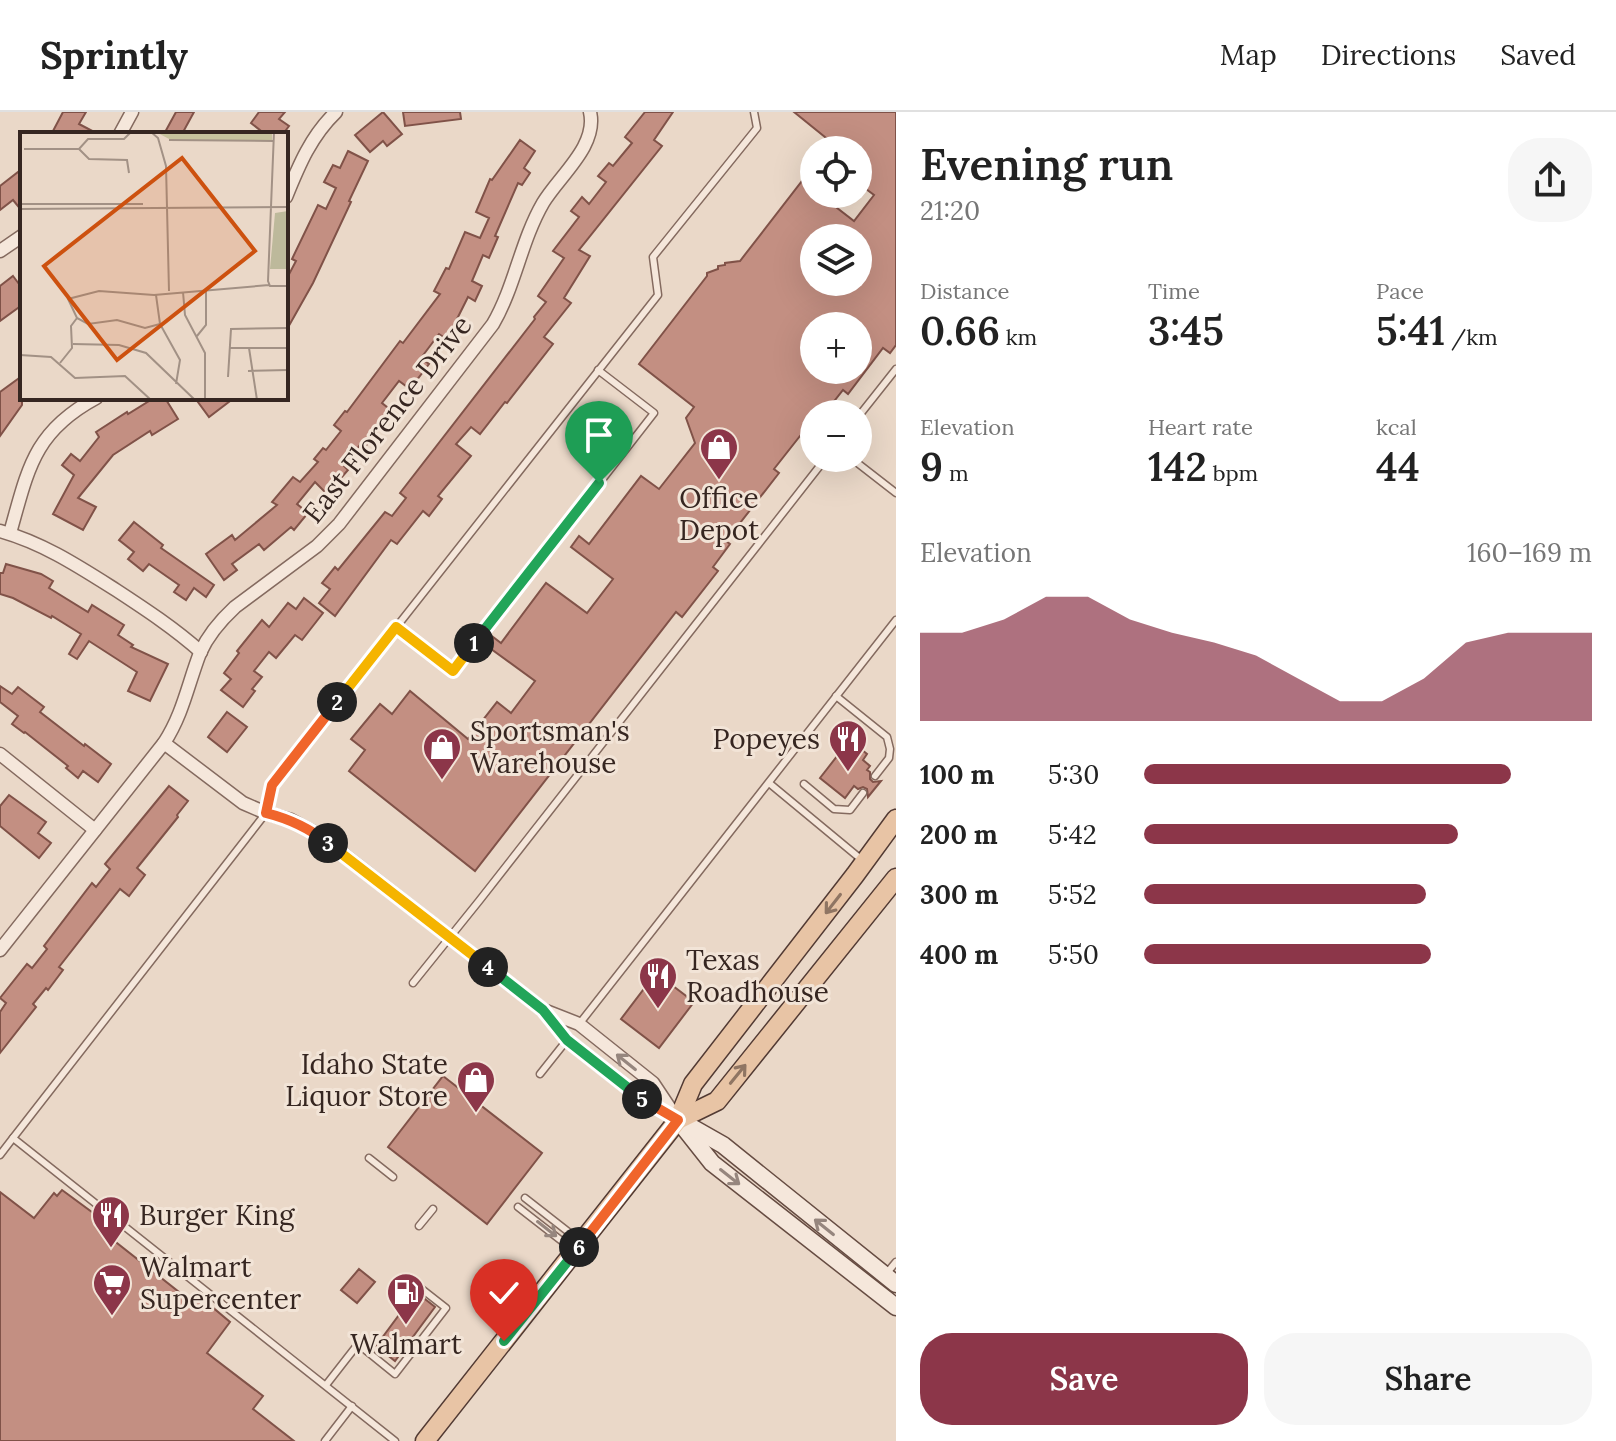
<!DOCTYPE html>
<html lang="en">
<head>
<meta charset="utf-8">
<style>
  body { margin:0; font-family:Lora,serif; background:#f6f6f6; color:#222; height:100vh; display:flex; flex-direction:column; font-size:30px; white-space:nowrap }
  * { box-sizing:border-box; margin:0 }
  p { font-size:26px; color:#767676 }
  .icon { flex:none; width:44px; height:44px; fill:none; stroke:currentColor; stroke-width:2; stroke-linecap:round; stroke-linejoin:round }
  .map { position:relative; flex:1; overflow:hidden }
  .panel { display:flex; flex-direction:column; background:#fff; width:720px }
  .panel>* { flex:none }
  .tools { position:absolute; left:800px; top:24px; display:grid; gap:16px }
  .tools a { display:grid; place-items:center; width:72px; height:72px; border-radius:50%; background:#fff; box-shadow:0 8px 32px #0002; font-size:40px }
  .pin { position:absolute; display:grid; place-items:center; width:68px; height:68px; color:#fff; margin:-82px -34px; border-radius:50% 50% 50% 0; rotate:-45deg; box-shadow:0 0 8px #0007 }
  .pin .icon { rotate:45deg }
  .km { position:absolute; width:40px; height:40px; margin:-20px; border-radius:50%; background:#222; color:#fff; font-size:22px; line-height:40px; text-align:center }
  .round { display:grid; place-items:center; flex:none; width:84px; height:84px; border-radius:32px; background:#f6f6f6 }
  .summary { display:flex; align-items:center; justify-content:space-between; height:136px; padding:0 24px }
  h1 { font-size:44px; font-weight:600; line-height:60px }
  .stats { display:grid; grid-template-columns:repeat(3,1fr); gap:12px; height:136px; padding:8px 24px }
  .stats div { display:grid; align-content:center }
  .stats b { font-size:40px; font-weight:600 }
  .stats small { font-size:22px; font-weight:400 }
  .stats p { font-size:22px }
  .chart { height:224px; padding:16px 24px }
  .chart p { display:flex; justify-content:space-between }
  .chart svg { width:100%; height:144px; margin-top:8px; fill:#8c3649; opacity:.7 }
  .cta { display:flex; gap:16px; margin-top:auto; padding:16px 24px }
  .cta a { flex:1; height:92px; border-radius:32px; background:#8c3649; color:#fff; font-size:32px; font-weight:600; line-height:92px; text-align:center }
  .cta a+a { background:#f6f6f6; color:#222 }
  ul { padding:0 24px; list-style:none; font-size:26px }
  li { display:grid; grid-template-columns:128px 96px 1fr; align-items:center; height:60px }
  li i { height:20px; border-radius:10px; background:#8c3649 }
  header { display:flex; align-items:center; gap:48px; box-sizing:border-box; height:112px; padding:0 40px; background:#fff; border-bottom:2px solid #e0e0e0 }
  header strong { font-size:38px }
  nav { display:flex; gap:44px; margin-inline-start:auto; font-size:28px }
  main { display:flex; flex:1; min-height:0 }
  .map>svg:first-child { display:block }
  .building { fill:#c38f82; stroke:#805248; stroke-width:2; fill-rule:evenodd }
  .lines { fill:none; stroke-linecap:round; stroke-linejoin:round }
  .lane-casing { stroke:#846a5f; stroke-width:9 }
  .street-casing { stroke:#846a5f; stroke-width:15 }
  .secondary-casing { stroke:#664c42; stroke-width:19 }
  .primary-casing { stroke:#523a33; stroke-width:21 }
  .lane { stroke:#f5e7db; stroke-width:6 }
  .street { stroke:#f5e7db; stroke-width:12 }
  .secondary { stroke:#f5e7db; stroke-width:16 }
  .primary { stroke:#e8c4a5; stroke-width:18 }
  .oneway { stroke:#8f7563 }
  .oneway2 { stroke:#96867e }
  .split-1-casing { stroke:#fff; stroke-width:16 }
  .split-2-casing { stroke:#fff; stroke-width:16 }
  .split-3-casing { stroke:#fff; stroke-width:16 }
  .split-4-casing { stroke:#fff; stroke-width:16 }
  .split-5-casing { stroke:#fff; stroke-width:16 }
  .split-6-casing { stroke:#fff; stroke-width:16 }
  .split-7-casing { stroke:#fff; stroke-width:16 }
  .split-1 { stroke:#22a559; stroke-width:10 }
  .split-2 { stroke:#f5b400; stroke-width:10 }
  .split-3 { stroke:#f0652b; stroke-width:10 }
  .split-4 { stroke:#f5b400; stroke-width:10 }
  .split-5 { stroke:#22a559; stroke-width:10 }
  .split-6 { stroke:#f0652b; stroke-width:10 }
  .split-7 { stroke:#22a559; stroke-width:10 }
  .labels { text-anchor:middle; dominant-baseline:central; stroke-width:6; stroke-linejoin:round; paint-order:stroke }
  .street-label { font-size:28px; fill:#362621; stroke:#f2e4d7 }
  .poi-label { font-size:28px; fill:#362621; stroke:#f2e4d7; text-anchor:start }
  .inset-road { fill:none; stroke:#a29185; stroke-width:2 }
  .view { fill:#cd510f; fill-opacity:0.15; stroke:#cd510f; stroke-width:4 }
  .inset-edge { fill:none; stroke:#362621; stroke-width:4 }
</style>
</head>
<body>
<header>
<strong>Sprintly</strong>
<nav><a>Map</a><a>Directions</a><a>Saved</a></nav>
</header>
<main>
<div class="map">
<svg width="896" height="1329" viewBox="0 0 896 1329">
  <rect width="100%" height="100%" fill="#ead8c8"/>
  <g class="building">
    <polygon points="63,0 86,0 79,12 98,22 60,22 53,19"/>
    <polygon points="176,0 194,0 182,22 164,22"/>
    <polygon points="259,0 285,0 279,7 289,14 283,22 265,22 251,11"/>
    <polygon points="383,0 402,22 387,34 383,29 370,40 355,23"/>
    <polygon points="403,0 460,0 461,7 405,14"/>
    <polygon points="645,0 673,0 654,28 662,34 579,138 590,144 564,186 571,191 544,225 553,232 507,291 505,290 480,322 471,315 456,332 471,344 438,384 442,387 429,404 423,399 397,432 391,428 335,504 319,491 330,477 322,471 335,455 338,458 385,400 392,404 406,386 400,381 535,207 534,205 546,190 538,184 564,146 553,139 579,105 571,99 582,85 589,92 606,70 598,64 609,51 613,54 632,31 625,25"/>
    <path d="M 794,0 L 896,0 L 896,233 L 890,241 L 883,236 L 848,282 L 843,278 L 824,302 L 814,302 L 814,315 L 805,327 L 800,324 L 774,357 L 779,361 L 726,429 L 730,432 L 713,455 L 718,459 L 682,505 L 676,500 L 475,759 L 349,659 L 365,638 L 351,627 L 380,592 L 392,602 L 410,579 L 468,627 L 497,590 L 511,601 L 535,569 L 487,534 L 493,525 L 501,531 L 546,471 L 587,501 L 613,467 L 571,435 L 579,424 L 589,432 L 641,364 L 659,377 L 695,331 L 686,306 L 694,295 L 639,252 L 707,164 L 707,161 L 718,157 L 718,154 L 725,153 L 725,151 L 740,149 L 802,69 L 814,78 L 814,82 L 819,82 L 854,109 L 874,83 L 858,71 L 858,38 L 841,38 ZM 814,126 L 858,126 L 858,170 L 814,170 ZM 814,214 L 858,214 L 858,258 L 814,258 Z"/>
    <polygon points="520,28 535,39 524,56 530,61 522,73 518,71 495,124 498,125 489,146 483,143 472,169 482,174 475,189 468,185 456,209 460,212 448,228 439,222 421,246 429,252 410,277 399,269 382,291 393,300 364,336 360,333 344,354 348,358 327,382 315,370 297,392 308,401 294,418 291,415 264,438 259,432 232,452 237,458 224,468 206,442 232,423 235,428 277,393 272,390 293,365 300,370 318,350 314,347 323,336 326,338 341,319 334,313 345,299 347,300 400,229 403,231 440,182 434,179 446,156 449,157 465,120 480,126 489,106 476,100 490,67 492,68"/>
    <polygon points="348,39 368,49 349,89 351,90 313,171 286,219 286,168 296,149 292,147 318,93 326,97 336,76 324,70 333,53 340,56"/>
    <polygon points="18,60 22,66 22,99 13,88 0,98 0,74"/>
    <polygon points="13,164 22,176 22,193 0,209 0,174"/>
    <polygon points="22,264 22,293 0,324 0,280"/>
    <polygon points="154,286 165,286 178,307 152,323 150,319 113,343 78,386 96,395 83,418 53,402 74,363 62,353 71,342 80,349 99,325 96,320 127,300 128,302"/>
    <polygon points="195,286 234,286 209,305"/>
    <polygon points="134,410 163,433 161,436 214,473 206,485 194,476 186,488 174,480 179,473 149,452 143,459 128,447 134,440 119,428"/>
    <polygon points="6,452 41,462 53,469 49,476 88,500 92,493 124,513 118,523 133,533 131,535 168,552 150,589 128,579 137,560 89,529 77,547 69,542 81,522 52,504 51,506 13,486 0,482 0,461 3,461"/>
    <polygon points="304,486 323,501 302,528 295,523 276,546 269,540 254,559 262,565 252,577 255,579 243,595 221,578 231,567 224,561 239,541 237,539 262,508 269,515 288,491 296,497"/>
    <polygon points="0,574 12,582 18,575 44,595 40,600 84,634 85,632 111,652 98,670 83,659 78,666 66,656 68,654 25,620 24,621 12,612 18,604 0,590"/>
    <polygon points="227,600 247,615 227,640 208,625"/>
    <polygon points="845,634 852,640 857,634 867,642 863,648 870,654 867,658 870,660 870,667 873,670 881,669 868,685 867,677 863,675 858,677 854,674 845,686 820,666"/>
    <polygon points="169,674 188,689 177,703 178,705 137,756 145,763 129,784 120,777 59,855 63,858 48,878 46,876 33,892 36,895 0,941 0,900 6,891 0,886 27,852 32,856 47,837 44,834 92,771 96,775 110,757 105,752"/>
    <polygon points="9,683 46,710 38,721 51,731 39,746 0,714 0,694"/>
    <polygon points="656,861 694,890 659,936 621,907"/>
    <polygon points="443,964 542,1041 487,1112 388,1035"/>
    <polygon points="62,1078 104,1109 98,1116 193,1191 199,1184 230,1210 207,1241 263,1284 253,1297 294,1329 0,1329 0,1080 34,1106 54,1081 57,1084"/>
    <polygon points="359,1157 375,1170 357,1191 341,1178"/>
    <polygon points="416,1180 435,1195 395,1249 376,1234"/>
  </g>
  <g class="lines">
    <g class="lane-casing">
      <g id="lane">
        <polyline points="858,305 896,257"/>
        <polyline points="851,346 896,381"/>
        <polyline points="396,515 453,559 654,301 598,258"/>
        <polyline points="836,584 887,625 890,637 889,646 875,664"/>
        <polyline points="769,671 862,748"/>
        <polyline points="804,672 834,697 850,698 863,681"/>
        <polyline points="413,871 479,789 826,346"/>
        <polyline points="580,911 896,508"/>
        <polyline points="540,962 567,928"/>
        <polyline points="0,1043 13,1026"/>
        <polyline points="369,1046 393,1065"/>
        <polyline points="525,1086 580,1129"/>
        <polyline points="518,1095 572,1137"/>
        <polyline points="419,1114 433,1097"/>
        <polyline points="886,1162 896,1150"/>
        <polyline points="326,1273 358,1232 395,1262 446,1196 409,1167"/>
        <polyline points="325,1329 352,1294"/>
        <polyline points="395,1329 13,1026 266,701 272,673 294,645 658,183 653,145 757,16 754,0"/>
      </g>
    </g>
    <g class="street-casing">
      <g id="street">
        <polyline points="120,22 132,0"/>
        <path d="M 286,85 C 299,53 311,24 336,0"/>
        <polyline points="0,139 22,124"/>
        <path d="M 0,419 C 43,431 78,454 116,478 C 145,497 174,516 201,540"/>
        <path d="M 10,421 C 28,358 33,320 96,286"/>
        <polyline points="164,631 243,691 266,701 291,708 317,722 543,898 567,928 641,986 678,1008"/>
        <polyline points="0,642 95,718"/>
        <path d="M 0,838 L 164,631 C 183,602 188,572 200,541 C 208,523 221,508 235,495 L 317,434 L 339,412 L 493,212 C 515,174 521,129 543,91 C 559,64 598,34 590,0"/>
        <polyline points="546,899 579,912 653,971 675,1004"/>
      </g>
    </g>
    <g class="secondary-casing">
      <g id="secondary">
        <polyline points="678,1008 712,1051 896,1195"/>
        <polyline points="686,1012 723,1033 896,1172"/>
      </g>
    </g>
    <g class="primary-casing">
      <g id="primary">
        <polyline points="678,1008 717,989 896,766"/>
        <polyline points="425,1329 678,1008 693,972 855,763 896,707"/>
      </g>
    </g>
    <use href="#lane" class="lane"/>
    <use href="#street" class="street"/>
    <use href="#secondary" class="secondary"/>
    <use href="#primary" class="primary"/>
  </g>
  <defs><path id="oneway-shaft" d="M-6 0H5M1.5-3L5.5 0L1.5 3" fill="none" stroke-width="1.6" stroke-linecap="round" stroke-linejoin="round" transform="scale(2)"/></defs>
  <g class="oneway">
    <use href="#oneway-shaft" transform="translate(833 792) rotate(128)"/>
    <use href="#oneway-shaft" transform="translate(738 962) rotate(-51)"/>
  </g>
  <g class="oneway2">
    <use href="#oneway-shaft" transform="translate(626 950) rotate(-141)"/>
    <use href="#oneway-shaft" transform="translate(730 1065) rotate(38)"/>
    <use href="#oneway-shaft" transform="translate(824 1115) rotate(-141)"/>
    <use href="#oneway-shaft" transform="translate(547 1117) rotate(38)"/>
  </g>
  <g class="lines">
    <g class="split-1-casing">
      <polyline id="split-1" points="474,531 599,371"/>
    </g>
    <g class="split-2-casing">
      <polyline id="split-2" points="337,590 396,515 453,559 474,531"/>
    </g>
    <g class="split-3-casing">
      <path id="split-3" d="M 328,731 C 309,716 290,707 266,701 L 272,673 L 337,590"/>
    </g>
    <g class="split-4-casing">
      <polyline id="split-4" points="328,731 488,855"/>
    </g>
    <g class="split-5-casing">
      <polyline id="split-5" points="488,855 543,898 567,928 642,987"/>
    </g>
    <g class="split-6-casing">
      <polyline id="split-6" points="579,1135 678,1008 642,987"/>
    </g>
    <g class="split-7-casing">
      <polyline id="split-7" points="504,1229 579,1135"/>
    </g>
    <use href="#split-1" class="split-1"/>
    <use href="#split-2" class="split-2"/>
    <use href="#split-3" class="split-3"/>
    <use href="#split-4" class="split-4"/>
    <use href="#split-5" class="split-5"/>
    <use href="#split-6" class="split-6"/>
    <use href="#split-7" class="split-7"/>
  </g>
  <defs>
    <g id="shop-pin" transform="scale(2)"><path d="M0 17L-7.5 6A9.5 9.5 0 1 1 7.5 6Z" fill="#8c3649" stroke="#f2e4d7"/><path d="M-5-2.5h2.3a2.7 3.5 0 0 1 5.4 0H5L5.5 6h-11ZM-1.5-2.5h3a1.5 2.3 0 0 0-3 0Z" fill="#fff"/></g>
    <g id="restaurant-pin" transform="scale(2)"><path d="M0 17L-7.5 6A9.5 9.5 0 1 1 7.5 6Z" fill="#8c3649" stroke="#f2e4d7"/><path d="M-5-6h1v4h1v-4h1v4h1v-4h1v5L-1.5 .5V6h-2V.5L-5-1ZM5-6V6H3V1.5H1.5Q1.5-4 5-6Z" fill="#fff"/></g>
    <g id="supermarket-pin" transform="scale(2)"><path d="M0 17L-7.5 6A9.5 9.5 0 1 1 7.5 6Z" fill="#8c3649" stroke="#f2e4d7"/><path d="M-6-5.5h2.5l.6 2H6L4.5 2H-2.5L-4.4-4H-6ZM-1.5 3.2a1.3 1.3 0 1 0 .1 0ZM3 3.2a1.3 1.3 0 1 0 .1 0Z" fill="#fff"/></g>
    <g id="fuel-pin" transform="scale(2)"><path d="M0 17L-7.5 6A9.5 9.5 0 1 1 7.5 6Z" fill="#8c3649" stroke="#f2e4d7"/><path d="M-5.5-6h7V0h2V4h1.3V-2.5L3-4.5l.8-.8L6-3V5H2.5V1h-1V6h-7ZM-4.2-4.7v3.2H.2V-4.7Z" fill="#fff"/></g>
  </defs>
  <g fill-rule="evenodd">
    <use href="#shop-pin" x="719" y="335"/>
    <use href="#restaurant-pin" x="848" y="627"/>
    <use href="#shop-pin" x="442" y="635"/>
    <use href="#restaurant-pin" x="658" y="864"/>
    <use href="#shop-pin" x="476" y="968"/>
    <use href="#restaurant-pin" x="111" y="1103"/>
    <use href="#supermarket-pin" x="112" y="1171"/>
    <use href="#fuel-pin" x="406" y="1180"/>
  </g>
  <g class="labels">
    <g class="street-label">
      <text transform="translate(387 307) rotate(-52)">East Florence Drive</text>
    </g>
    <g class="poi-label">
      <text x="719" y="386" text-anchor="middle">Office<tspan x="719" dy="32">Depot</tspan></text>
      <text x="470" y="619">Sportsman's<tspan x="470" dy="32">Warehouse</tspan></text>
      <text x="820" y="627" text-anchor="end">Popeyes</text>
      <text x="686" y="848">Texas<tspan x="686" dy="32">Roadhouse</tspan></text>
      <text x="448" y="952" text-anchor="end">Idaho State<tspan x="448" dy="32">Liquor Store</tspan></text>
      <text x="139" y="1103">Burger King</text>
      <text x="140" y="1155">Walmart<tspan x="140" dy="32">Supercenter</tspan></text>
      <text x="406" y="1232" text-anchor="middle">Walmart</text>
    </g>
  </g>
  <g transform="translate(20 20)">
    <rect width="268" height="268" fill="#ead8c8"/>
    <path d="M 136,0 L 252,0 L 252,8 L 151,8 Z" fill="#c7c29d"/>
    <path d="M 268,79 L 268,137 L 250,137 L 255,81 Z" fill="#bdb99b"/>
    <path class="inset-road" d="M 131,0 L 138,6 L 146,34 L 149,159M 254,0 L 248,149 L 250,154 L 268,154M 149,8 L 254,9M 4,17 L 59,17 L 68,7 L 104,7 L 111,0M 59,17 L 69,27 L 107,28 L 109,41M 0,72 L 123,72M 0,77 L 268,75M 163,160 L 165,183 L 185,221 L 185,268M 136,163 L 140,192 L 160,228 L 156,252M 140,192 L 125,196 L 97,188 L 68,192 L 57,186 L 48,167 L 79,159 L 134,163 L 249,153M 177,204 L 186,193 L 186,159M 53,212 L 99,213 L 126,221 L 175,268M 209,216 L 268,216M 229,216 L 237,268M 0,223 L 31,225 L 55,246 L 105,244 L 131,268M 40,231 L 52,216 L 51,194 L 57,186M 228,239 L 268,238M 208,245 L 211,197 L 268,196"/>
    <path class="view" d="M 162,26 L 235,119 L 97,228 L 24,134 Z"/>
    <rect width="268" height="268" class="inset-edge"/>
  </g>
</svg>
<div class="tools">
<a><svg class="icon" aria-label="locate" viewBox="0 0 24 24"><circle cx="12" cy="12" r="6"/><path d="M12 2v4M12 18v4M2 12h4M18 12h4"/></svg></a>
<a><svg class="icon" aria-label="layers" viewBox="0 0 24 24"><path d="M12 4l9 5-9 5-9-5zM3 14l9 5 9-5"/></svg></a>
<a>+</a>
<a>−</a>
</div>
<div class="pin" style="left:599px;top:371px;background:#1e9e55"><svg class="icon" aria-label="arrive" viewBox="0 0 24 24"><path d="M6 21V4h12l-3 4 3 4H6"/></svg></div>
<div class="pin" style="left:504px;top:1229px;background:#d93025"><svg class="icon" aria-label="check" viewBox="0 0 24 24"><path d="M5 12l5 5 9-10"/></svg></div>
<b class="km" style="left:474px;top:531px">1</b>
<b class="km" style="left:337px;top:590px">2</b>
<b class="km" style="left:328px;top:731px">3</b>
<b class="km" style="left:488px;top:855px">4</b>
<b class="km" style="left:642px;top:987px">5</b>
<b class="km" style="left:579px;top:1135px">6</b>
</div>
<section class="panel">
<div class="summary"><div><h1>Evening run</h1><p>21:20</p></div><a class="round"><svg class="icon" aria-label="share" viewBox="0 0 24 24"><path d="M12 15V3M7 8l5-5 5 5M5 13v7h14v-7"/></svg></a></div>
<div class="stats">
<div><p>Distance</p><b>0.66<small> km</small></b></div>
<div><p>Time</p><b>3:45</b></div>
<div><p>Pace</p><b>5:41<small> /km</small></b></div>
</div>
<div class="stats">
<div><p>Elevation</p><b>9<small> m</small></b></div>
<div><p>Heart rate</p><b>142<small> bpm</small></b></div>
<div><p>kcal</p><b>44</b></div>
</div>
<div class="chart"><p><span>Elevation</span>160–169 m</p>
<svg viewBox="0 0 160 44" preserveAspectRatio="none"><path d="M0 44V17L10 17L20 13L30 6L40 6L50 13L60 17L70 20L80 24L90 31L100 38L110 38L120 31L130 20L140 17L150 17L160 17V44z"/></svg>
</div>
<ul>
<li><b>100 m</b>5:30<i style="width:82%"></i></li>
<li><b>200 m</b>5:42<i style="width:70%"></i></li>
<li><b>300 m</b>5:52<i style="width:63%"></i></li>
<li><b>400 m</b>5:50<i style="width:64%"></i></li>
</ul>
<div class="cta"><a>Save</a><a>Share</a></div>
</section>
</main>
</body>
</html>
